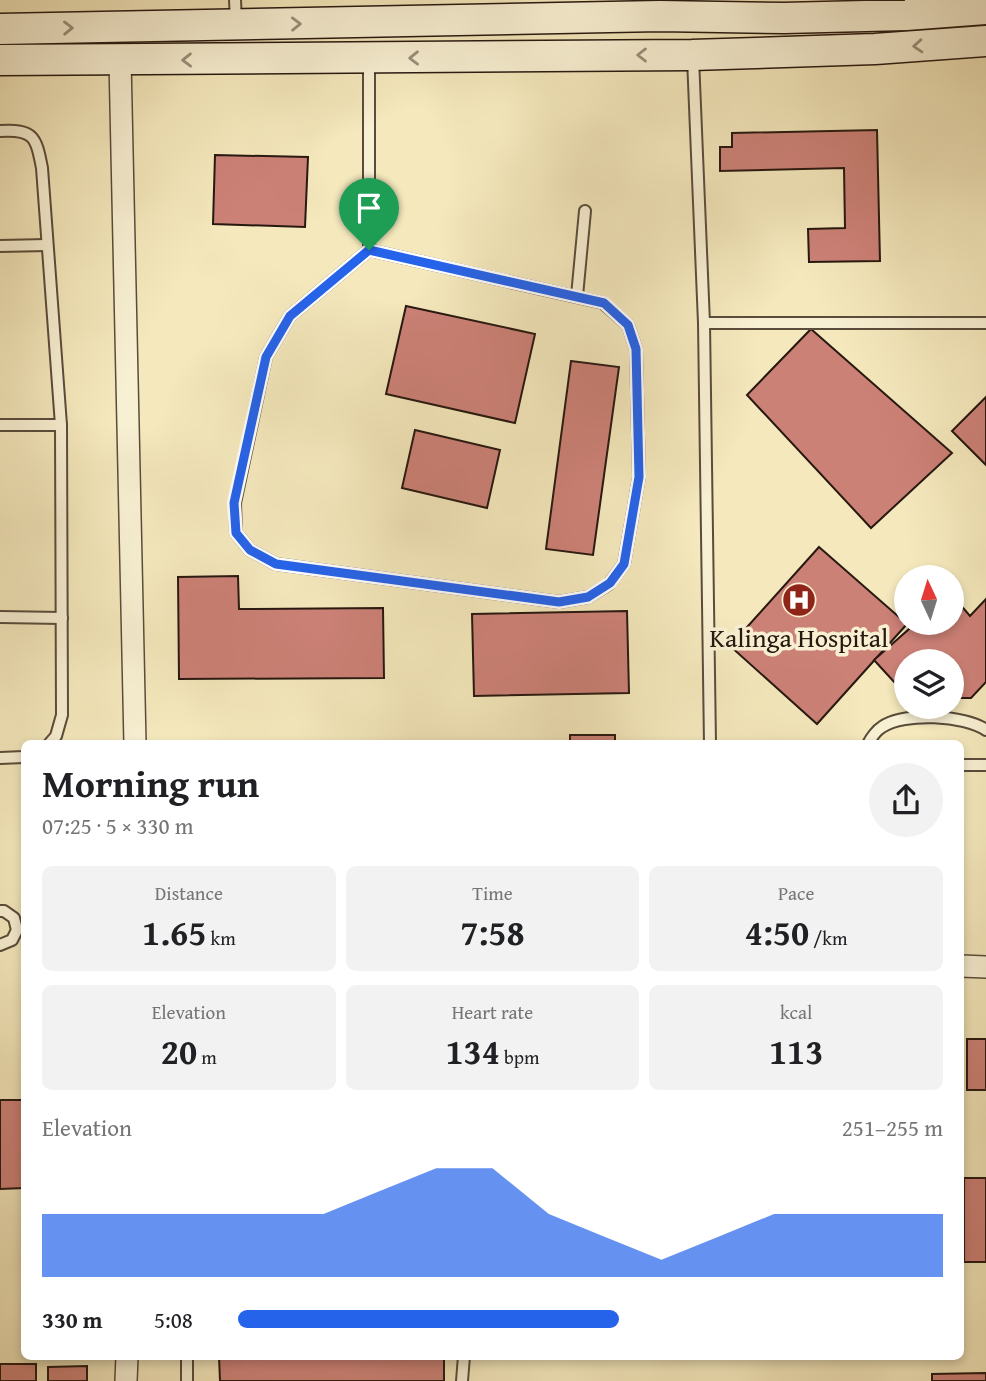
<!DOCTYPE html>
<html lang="en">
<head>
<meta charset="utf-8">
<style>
  body { margin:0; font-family:"Gentium Book Plus",serif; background:#f2f2f2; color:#202124; height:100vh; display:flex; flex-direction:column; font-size:26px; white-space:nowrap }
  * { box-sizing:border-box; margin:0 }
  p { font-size:23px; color:#757577 }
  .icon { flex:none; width:38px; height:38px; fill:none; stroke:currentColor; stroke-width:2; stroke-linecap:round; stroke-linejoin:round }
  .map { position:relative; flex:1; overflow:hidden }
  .sheet { position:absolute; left:21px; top:740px; width:943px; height:620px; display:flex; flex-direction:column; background:#fff; border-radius:10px; box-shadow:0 4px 10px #0003 }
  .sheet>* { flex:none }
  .needle { width:46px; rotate:356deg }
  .tools { position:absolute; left:894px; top:565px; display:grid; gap:14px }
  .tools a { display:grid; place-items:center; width:70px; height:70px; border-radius:50%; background:#fff; box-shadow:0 4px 10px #0003; font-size:35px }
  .pin { position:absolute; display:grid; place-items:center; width:60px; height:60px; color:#fff; margin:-72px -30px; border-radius:50% 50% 50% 0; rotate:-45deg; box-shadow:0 0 7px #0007 }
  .pin .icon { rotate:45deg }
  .round { display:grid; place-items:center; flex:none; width:74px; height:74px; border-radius:37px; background:#f2f2f2 }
  .headline { display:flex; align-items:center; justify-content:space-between; height:119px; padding:0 21px }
  h1 { font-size:38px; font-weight:700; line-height:52px }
  .figures { display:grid; grid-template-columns:repeat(3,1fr); gap:10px; height:119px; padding:7px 21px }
  .figures div { display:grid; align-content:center; border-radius:10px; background:#f2f2f2; text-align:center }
  .figures b { font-size:35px; font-weight:700 }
  .figures small { font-size:19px; font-weight:400 }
  .figures p { font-size:19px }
  .chart { height:196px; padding:14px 21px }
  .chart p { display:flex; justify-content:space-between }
  .chart svg { width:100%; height:126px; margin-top:7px; fill:#2563eb; opacity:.7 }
  ul { padding:0 21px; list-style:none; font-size:23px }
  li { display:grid; grid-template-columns:112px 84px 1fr; align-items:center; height:52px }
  li i { height:18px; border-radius:9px; background:#2563eb }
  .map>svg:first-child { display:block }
  .building { fill:#cc8177; stroke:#271810; stroke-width:2 }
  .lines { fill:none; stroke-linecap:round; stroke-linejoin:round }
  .lane-casing { stroke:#5a4c3b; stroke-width:14 }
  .street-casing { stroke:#5a4c3b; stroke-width:24 }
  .secondary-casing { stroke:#271810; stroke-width:33 }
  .lane { stroke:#f8f0d3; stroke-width:10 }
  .street { stroke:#f8f0d3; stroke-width:21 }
  .secondary { stroke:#f8f0d3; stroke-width:30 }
  .oneway { stroke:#9a8f7b }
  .route-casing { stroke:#fff; stroke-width:14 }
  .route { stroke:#2563eb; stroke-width:9 }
  .labels { text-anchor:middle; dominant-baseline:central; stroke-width:7; stroke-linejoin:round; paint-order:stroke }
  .poi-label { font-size:26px; fill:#271810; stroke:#f8f0d3 }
</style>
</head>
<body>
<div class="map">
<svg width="986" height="1381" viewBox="0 0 986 1381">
  <rect width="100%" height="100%" fill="#f4e8bc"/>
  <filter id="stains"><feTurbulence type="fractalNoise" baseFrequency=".00286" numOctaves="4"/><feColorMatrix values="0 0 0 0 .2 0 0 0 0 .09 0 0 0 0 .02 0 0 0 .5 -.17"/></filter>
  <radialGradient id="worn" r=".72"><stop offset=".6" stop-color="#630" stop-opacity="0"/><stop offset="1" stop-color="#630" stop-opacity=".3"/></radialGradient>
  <g class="building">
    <polygon points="877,130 880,261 809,262 808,229 845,228 844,168 720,171 720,147 732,147 732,133"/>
    <polygon points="215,155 308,157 305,227 213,224"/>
    <polygon points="406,306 535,334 515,423 386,394"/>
    <polygon points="811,329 952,453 871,528 747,395"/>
    <polygon points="571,361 619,367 593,555 546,549"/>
    <polygon points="986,397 986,465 952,431"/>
    <polygon points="415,430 500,450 487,508 402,488"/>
    <polygon points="819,547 907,624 817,724 730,646"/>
    <polygon points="238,576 239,609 383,608 384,678 179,679 178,577"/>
    <polygon points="952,595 970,616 986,599 986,682 971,698 952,698 952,662 906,662 906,695 874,660 909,629 909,623 952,623"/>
    <polygon points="627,611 629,693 474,696 472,614"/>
    <rect x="570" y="735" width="45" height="9"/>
    <rect x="364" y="742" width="81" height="2"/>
    <rect x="967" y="1039" width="19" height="51"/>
    <polygon points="0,1100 24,1100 24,1188 0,1189"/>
    <rect x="964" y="1178" width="22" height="84"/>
    <polygon points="219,1356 444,1356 444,1381 220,1381"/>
    <rect x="0" y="1364" width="36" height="17"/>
    <polygon points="87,1366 87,1381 48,1381 48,1367"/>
    <polygon points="986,1373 986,1381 932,1381 932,1374"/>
  </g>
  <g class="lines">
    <g class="lane-casing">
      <g id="lane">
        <polyline points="235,0 236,22"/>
        <polyline points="693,58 704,323 710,744"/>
        <polyline points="369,59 369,250 290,316 266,357 235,503 236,533 250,550 276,564 559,602 588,597 609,584 624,564 639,477 636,349 628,325 603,303 369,250"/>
        <path d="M 0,131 C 34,129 36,137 42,168 L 61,425 L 62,715 L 56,736 L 49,744"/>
        <polyline points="0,246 47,245"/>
        <polyline points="577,296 585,211"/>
        <polyline points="704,323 986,323"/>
        <polyline points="0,425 61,425"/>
        <polyline points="0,617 62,618"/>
        <path d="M 868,744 C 871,738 877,730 882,727 C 904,712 965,715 986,730"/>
        <polyline points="0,758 24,757"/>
        <polyline points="961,765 986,765"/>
        <polyline points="0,911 4,911 14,918 17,930 12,940 0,945"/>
        <polyline points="187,1356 187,1381"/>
        <polyline points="462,1381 464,1356"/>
      </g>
    </g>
    <g class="street-casing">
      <g id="street">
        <polyline points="120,60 135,744"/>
        <polyline points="961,966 986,967"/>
        <polyline points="126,1381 127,1356"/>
      </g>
    </g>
    <g class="secondary-casing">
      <g id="secondary">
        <polyline points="0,29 660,16 784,18 906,15 986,9"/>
        <polyline points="0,60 692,55 875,49 986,41"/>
      </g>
    </g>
    <use href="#lane" class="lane"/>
    <use href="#street" class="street"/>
    <use href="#secondary" class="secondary"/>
  </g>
  <defs><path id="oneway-chevron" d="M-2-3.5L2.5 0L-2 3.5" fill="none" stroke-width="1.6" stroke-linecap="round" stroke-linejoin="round" transform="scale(1.75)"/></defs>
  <g class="oneway">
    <use href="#oneway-chevron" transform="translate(296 24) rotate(-1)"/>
    <use href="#oneway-chevron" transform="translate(68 28) rotate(-1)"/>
    <use href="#oneway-chevron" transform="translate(918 46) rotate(176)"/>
    <use href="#oneway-chevron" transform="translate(642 55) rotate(180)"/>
    <use href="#oneway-chevron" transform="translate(414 58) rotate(179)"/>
    <use href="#oneway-chevron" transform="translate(187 60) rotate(179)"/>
  </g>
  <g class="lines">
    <g class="route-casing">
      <polygon id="route" points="369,250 604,303 628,325 636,349 639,477 624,564 610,583 588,597 559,602 276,564 250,550 236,533 234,503 266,357 290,316"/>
    </g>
    <use href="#route" class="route"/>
  </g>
  <defs>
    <g id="hospital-disc" transform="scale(1.75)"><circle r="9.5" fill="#8f2418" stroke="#f8f0d3"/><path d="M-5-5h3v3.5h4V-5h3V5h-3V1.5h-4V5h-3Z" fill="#fff"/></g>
  </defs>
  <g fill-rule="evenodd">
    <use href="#hospital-disc" x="799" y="600"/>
  </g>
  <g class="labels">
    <g class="poi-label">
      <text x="799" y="637">Kalinga Hospital</text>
    </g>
  </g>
  <rect width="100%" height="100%" filter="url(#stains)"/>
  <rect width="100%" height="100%" fill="url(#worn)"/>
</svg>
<div class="tools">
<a><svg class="needle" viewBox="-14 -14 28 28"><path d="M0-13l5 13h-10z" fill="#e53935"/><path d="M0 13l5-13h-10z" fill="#757577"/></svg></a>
<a><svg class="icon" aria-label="layers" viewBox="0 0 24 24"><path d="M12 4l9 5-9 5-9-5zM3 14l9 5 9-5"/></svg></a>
</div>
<div class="pin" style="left:369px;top:250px;background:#1e9e55"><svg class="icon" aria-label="arrive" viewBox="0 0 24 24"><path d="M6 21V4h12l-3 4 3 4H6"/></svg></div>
<section class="sheet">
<div class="headline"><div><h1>Morning run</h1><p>07:25 · 5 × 330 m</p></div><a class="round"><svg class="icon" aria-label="share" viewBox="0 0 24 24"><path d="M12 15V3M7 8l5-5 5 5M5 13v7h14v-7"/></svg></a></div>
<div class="figures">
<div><p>Distance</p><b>1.65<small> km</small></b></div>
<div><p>Time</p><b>7:58</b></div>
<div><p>Pace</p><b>4:50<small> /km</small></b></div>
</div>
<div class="figures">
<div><p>Elevation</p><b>20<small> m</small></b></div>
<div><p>Heart rate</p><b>134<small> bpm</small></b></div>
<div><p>kcal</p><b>113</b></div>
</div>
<div class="chart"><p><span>Elevation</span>251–255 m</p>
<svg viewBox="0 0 160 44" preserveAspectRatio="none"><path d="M0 44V22L10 22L20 22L30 22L40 22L50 22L60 14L70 6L80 6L90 22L100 30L110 38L120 30L130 22L140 22L150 22L160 22V44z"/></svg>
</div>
<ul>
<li><b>330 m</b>5:08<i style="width:54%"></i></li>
</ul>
</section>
</div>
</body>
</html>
